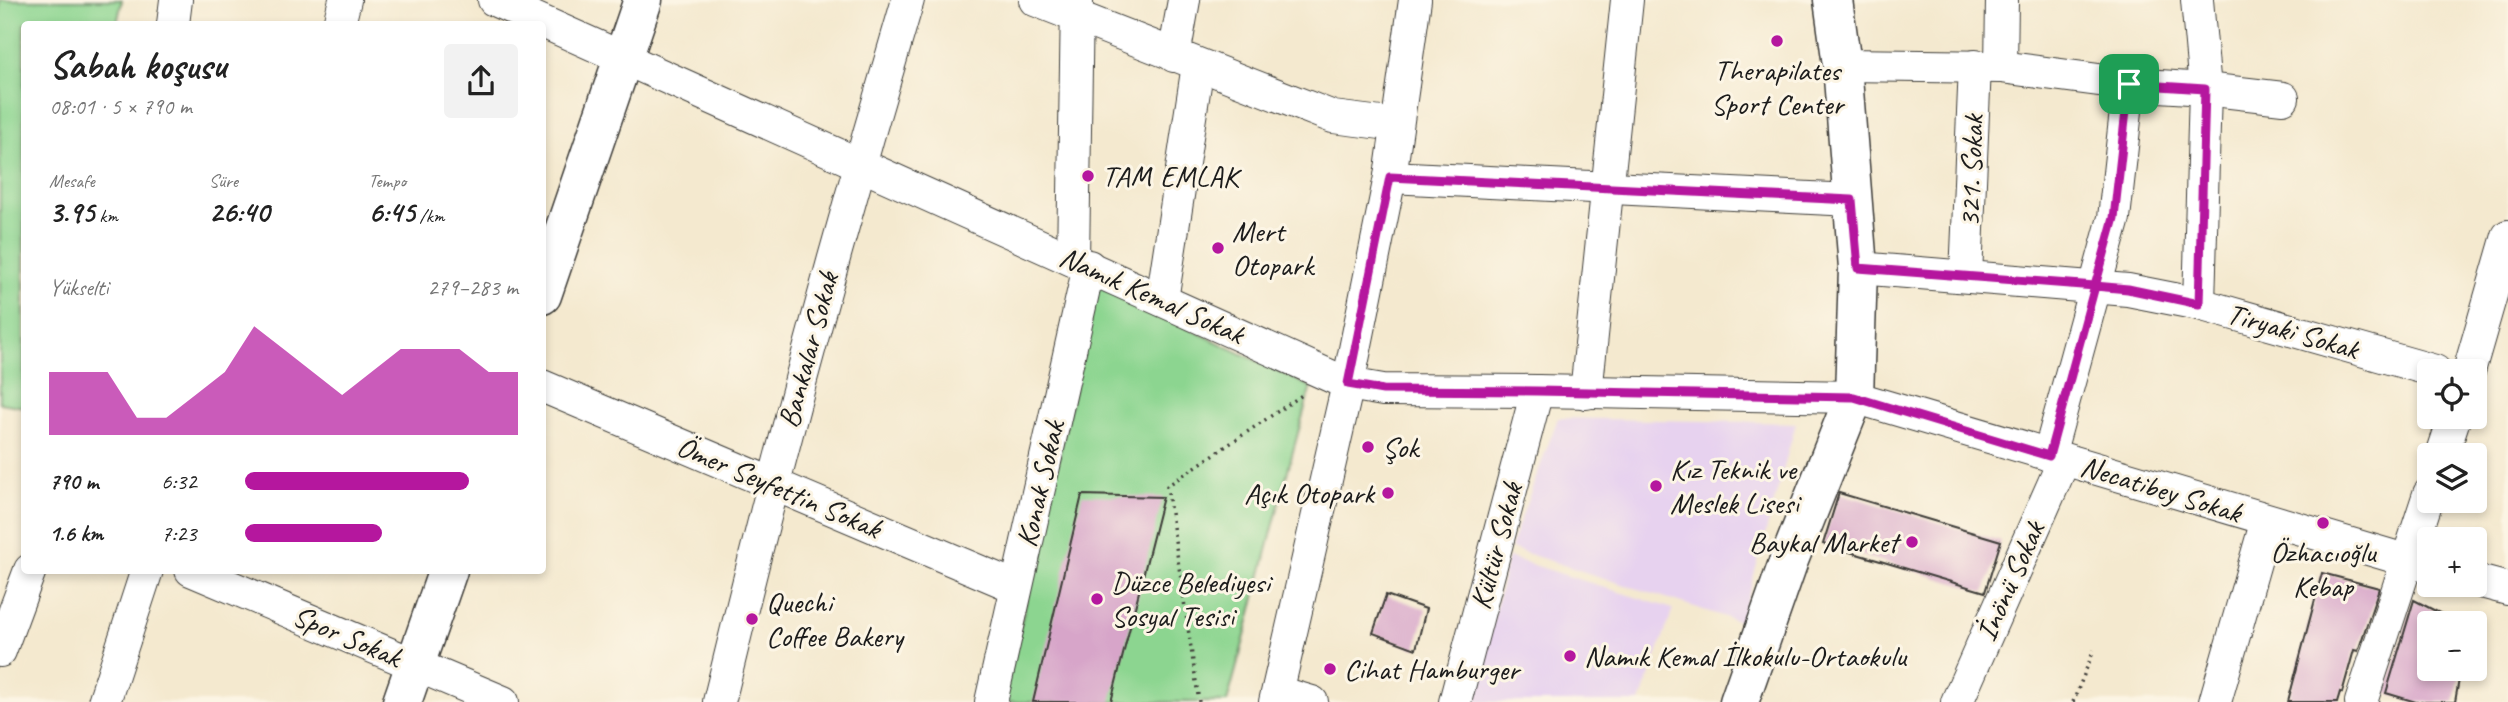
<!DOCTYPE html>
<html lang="tr">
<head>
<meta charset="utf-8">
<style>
  body { margin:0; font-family:Caveat,sans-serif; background:#f2f2f2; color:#222; height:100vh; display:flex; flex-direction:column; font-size:26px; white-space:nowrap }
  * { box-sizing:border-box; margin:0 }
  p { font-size:23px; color:#767676 }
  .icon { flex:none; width:38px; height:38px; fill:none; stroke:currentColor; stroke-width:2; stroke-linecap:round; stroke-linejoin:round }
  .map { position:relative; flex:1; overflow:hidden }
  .side { position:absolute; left:21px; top:21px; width:525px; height:553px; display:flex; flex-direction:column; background:#fff; border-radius:7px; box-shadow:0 4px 10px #0003 }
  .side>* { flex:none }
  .buttons { position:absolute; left:2417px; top:359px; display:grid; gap:14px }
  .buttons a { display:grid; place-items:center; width:70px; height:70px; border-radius:7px; background:#fff; box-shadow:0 4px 10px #0003; font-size:35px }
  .pin { position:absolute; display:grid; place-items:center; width:60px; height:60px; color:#fff; margin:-30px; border-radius:14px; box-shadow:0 4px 10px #0006 }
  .round { display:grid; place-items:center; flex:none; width:74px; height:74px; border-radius:7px; background:#f2f2f2 }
  .overview { display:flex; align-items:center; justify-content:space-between; height:119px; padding:0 28px }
  h1 { font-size:38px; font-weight:800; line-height:52px }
  .stats { display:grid; grid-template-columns:repeat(3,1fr); gap:10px; height:119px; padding:7px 28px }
  .stats div { display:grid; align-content:center }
  .stats b { font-size:30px; font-weight:800 }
  .stats small { font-size:19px; font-weight:400 }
  .stats p { font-size:19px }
  .chart { height:196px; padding:14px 28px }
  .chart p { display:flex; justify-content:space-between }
  .chart svg { width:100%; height:126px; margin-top:7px; fill:#b5179e; opacity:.7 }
  ul { padding:0 28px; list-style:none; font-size:23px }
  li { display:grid; grid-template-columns:112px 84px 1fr; align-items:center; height:52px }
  li i { height:18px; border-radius:9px; background:#b5179e }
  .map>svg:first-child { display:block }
  .built { fill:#e7d2ef }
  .green { fill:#8cd590; stroke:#547856; stroke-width:2 }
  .building { fill:#d7a5c9 }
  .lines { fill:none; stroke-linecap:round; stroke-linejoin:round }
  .minor-casing { stroke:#3c3b37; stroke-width:34 }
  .major-casing { stroke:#3c3b37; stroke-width:41 }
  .path { stroke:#3c3b37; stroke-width:3.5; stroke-dasharray:2 5; stroke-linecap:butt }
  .minor { stroke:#fff; stroke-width:32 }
  .major { stroke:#fff; stroke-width:38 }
  .route-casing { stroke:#fff; stroke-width:14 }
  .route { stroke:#b5179e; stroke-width:9 }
  .poi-dot { fill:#b5179e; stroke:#fcf5e5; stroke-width:2.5 }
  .labels { text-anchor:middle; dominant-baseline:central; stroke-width:6; stroke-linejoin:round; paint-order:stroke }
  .poi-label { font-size:30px; fill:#1c1c1c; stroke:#fcf5e5; text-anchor:start }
  .street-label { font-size:30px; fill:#1c1c1c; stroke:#fcf5e5 }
</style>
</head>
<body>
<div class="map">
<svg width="2508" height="702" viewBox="0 0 2508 702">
  <rect width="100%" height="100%" fill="#fcf5e5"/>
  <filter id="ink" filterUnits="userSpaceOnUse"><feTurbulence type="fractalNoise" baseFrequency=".0143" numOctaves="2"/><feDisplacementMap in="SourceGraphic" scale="14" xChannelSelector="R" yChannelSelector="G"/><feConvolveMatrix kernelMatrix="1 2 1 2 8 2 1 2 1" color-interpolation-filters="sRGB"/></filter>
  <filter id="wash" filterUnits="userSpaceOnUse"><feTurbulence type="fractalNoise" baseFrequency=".00686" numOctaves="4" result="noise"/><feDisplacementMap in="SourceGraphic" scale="28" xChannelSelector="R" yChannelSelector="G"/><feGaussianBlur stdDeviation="1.57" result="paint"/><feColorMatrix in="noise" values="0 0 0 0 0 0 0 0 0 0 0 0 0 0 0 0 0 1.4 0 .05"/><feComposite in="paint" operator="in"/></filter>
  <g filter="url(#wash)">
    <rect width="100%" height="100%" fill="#f4e9cf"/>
    <g class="built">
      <polygon points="1558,418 1796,423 1741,622 1510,548"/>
      <polygon points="1508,557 1673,609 1640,702 1473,702"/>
    </g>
    <g class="green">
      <polygon points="0,0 122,0 117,24 24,24 24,407 0,403"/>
      <path d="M 1098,285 L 1311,387 C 1280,492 1257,597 1227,702 L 1003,702 Z"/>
    </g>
    <g id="blocks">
      <g class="building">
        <polygon points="1839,493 2001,541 1985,592 1823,544"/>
        <polygon points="1082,495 1163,497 1111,702 1033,702"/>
        <polygon points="2322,573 2379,588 2358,651 2354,650 2342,693 2340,692 2337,702 2288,702"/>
        <polygon points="1386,595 1426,609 1416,649 1373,633"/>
        <polygon points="2414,600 2459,623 2429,623 2429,668 2461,668 2455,702 2416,702 2386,693"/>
      </g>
    </g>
  </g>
  <g filter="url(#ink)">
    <use href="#blocks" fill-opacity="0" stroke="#3c3b37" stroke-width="2"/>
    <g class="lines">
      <g class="minor-casing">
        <g id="minor">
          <polyline points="494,0 1348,384 1383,390 1537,391 1854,397 2429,567"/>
          <polyline points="1035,0 1333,117 1397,125"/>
          <polyline points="2197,0 2205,89 2199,304"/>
          <polyline points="173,24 176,0"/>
          <polyline points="339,24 345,0"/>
          <polyline points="1174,56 1184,0"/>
          <polyline points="1842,65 2001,67 2129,84 2205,89 2283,98"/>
          <polyline points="2001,67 2002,0"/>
          <polyline points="1390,177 1852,200"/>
          <polyline points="1073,260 1077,0"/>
          <polyline points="1858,268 2128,290 2199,304 2435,371"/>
          <polyline points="1966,276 1975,66"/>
          <polyline points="1162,300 1198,65"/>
          <polyline points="2469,371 2508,236"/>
          <polyline points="542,386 1016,587"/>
          <polyline points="1586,393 1627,0"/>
          <polyline points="2049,455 2114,218 2129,84"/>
          <polyline points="2442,455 2455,416"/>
          <polyline points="191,570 503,702"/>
          <polyline points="2474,580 2508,589"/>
          <polyline points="0,651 30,570"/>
          <polyline points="1278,692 1312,702"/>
          <polyline points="104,702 147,570"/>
          <path d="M 719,702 C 776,466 839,232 908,0"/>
          <polyline points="991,702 1089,266"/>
          <polyline points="1275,702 1348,384 1390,177 1415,0"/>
          <polyline points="1455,702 1537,391"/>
          <polyline points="1957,702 2064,460"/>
          <polyline points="2215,702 2267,520"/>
          <polyline points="2361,702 2429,494"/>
        </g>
      </g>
      <g class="major-casing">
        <g id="major">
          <polyline points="542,295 643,0"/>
          <polyline points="402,702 448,570"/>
          <polyline points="1739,702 1789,560 1854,397 1858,268 1842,65 1833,0"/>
        </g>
      </g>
      <g class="path">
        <polyline points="1199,702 1167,486 1305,393"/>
        <polyline points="2073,702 2094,650"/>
      </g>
      <use href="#minor" class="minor"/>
      <use href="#major" class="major"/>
    </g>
  </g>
  <g class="lines" filter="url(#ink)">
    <g class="route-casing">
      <polyline id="route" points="2129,84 2114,218 2095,286 1858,268 1852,200 1390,177 1348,384 1383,390 1537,391 1854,397 2049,456 2095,286 2128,289 2199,304 2205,89 2129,84"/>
    </g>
    <use href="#route" class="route"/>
  </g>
  <g class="poi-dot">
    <circle cx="1777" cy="41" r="7"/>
    <circle cx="1088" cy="176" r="7"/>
    <circle cx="1218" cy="248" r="7"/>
    <circle cx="1368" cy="447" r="7"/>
    <circle cx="1656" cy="486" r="7"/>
    <circle cx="1388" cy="493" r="7"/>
    <circle cx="2323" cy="523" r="7"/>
    <circle cx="1912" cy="542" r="7"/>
    <circle cx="1097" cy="599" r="7"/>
    <circle cx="752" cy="619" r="7"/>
    <circle cx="1570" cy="656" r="7"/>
    <circle cx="1330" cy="669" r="7"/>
  </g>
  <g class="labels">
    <g class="poi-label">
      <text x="1777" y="70" text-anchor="middle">Therapilates<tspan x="1777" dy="34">Sport Center</tspan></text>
      <text x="1102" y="176">TAM EMLAK</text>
      <text x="1232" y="231">Mert<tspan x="1232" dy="34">Otopark</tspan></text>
      <text x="1382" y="447">Şok</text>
      <text x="1670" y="469">Kız Teknik ve<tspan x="1670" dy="34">Meslek Lisesi</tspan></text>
      <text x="1374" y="493" text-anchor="end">Açık Otopark</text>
      <text x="1898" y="542" text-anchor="end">Baykal Market</text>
      <text x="2323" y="552" text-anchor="middle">Özhacıoğlu<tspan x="2323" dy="34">Kebap</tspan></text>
      <text x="1111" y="582">Düzce Belediyesi<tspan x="1111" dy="34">Sosyal Tesisi</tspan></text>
      <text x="766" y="602">Quechi<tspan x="766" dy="34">Coffee Bakery</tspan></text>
      <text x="1584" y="656">Namık Kemal İlkokulu-Ortaokulu</text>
      <text x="1344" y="669">Cihat Hamburger</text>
    </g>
    <g class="street-label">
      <text transform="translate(1971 171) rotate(-88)">321. Sokak</text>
      <text transform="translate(1152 295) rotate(24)">Namık Kemal Sokak</text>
      <text transform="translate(2293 331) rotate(16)">Tiryaki Sokak</text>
      <text transform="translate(808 350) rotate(-75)">Bankalar Sokak</text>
      <text transform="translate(1040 484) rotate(-77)">Konak Sokak</text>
      <text transform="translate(779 487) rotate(23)">Ömer Seyfettin Sokak</text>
      <text transform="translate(2161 489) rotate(17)">Necatibey Sokak</text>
      <text transform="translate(1496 546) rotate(-75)">Kültür Sokak</text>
      <text transform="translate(2010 581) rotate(-66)">İnönü Sokak</text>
      <text transform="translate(347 636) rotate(23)">Spor Sokak</text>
    </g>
  </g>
</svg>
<div class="buttons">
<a><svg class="icon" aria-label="locate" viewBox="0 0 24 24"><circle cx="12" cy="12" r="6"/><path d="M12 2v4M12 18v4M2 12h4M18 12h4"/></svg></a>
<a><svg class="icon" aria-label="layers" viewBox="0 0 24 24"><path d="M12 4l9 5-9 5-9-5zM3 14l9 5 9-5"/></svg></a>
<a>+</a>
<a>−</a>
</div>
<div class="pin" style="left:2129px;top:84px;background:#1e9e55"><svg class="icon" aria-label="arrive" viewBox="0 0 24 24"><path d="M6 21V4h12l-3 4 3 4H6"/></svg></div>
<section class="side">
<div class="overview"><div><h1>Sabah koşusu</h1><p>08:01 · 5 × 790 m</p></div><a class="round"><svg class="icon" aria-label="share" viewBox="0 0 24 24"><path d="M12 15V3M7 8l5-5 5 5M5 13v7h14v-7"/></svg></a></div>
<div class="stats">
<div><p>Mesafe</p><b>3.95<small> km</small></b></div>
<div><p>Süre</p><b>26:40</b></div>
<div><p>Tempo</p><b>6:45<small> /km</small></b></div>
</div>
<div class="chart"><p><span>Yükselti</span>279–283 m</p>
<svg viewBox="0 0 160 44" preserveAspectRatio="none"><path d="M0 44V22L10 22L20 22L30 38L40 38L50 30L60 22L70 6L80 14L90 22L100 30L110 22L120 14L130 14L140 14L150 22L160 22V44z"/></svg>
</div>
<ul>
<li><b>790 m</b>6:32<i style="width:82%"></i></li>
<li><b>1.6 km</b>7:23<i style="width:50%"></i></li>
</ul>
</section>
</div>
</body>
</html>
